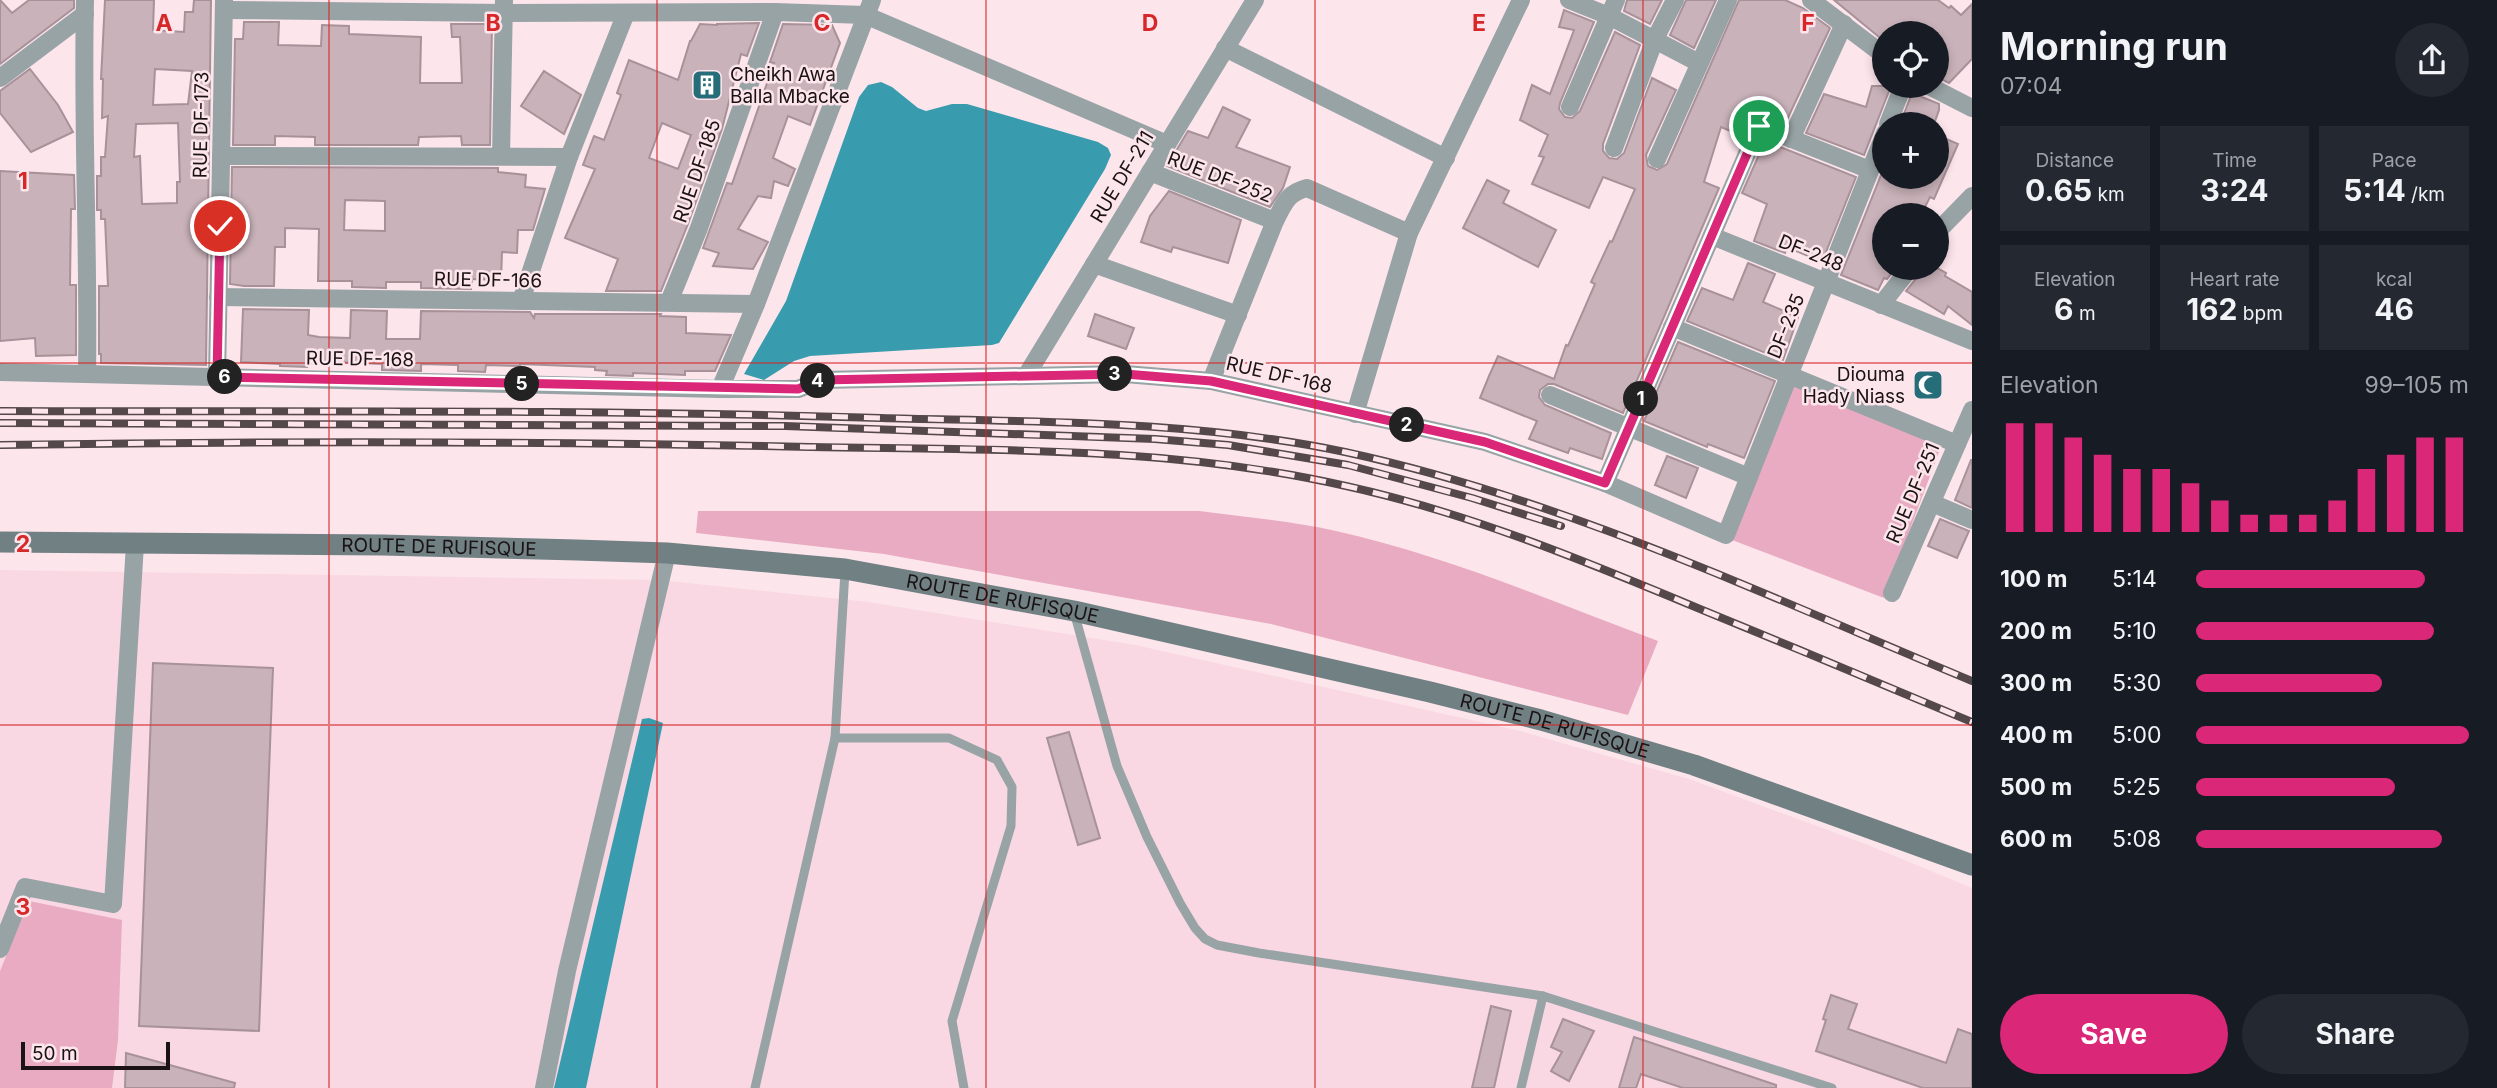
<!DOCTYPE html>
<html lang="en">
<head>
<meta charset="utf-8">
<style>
  body { margin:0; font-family:Inter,sans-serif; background:#242831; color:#f1f3f6; height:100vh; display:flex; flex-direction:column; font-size:26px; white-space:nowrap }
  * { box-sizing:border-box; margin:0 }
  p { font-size:23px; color:#9ea1a6 }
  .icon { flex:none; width:38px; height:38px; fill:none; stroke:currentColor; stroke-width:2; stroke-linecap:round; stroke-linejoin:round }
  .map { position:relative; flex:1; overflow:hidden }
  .panel { display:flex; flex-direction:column; background:#171b24; width:525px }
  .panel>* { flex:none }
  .fabs { position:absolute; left:1872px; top:21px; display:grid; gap:14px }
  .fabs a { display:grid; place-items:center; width:77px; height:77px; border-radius:50%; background:#171b24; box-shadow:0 4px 10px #0003; font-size:35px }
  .scale { position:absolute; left:21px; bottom:18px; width:149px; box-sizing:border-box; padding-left:7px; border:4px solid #1a1214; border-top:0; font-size:19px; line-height:24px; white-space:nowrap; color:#1a1214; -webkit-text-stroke:5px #fde5ec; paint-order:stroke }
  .pin { position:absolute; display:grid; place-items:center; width:60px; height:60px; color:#fff; margin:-30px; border:4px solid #fff; border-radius:50%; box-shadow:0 2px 7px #0007 }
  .km { position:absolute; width:35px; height:35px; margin:-18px; border-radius:50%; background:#222; color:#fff; font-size:19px; line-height:35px; text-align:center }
  .round { display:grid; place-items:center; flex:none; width:74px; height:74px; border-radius:37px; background:#242831 }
  .headline { display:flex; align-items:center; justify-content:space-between; height:119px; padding:0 28px }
  h1 { font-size:38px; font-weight:700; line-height:52px }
  .figures { display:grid; grid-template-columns:repeat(3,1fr); gap:10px; height:119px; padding:7px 28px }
  .figures div { display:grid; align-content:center; border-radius:0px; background:#242831; text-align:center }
  .figures b { font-size:30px; font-weight:700 }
  .figures small { font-size:19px; font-weight:400 }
  .figures p { font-size:19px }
  .chart { height:196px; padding:14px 28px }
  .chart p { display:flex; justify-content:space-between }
  .chart svg { width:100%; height:126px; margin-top:7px; stroke:#db2777; stroke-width:6 }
  .button { display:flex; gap:14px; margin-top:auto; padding:14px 28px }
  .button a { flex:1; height:80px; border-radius:42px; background:#db2777; color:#fff; font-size:28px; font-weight:700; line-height:80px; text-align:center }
  .button a+a { background:#242831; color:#f1f3f6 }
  ul { padding:0 28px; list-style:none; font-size:23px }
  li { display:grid; grid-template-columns:112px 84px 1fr; align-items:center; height:52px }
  li i { height:18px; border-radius:9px; background:#db2777 }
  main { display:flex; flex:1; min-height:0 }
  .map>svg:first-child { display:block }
  .built { fill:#f9d8e3 }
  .green { fill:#e9abc1 }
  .water { fill:#389cae }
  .building { fill:#c9b2b9; stroke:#a89299; stroke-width:2; fill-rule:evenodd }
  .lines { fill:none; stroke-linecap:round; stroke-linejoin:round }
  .lane { stroke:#98a3a5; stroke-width:9 }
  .street { stroke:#98a3a5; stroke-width:18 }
  .secondary { stroke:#708083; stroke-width:21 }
  .rail-casing { stroke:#54484b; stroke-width:8 }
  .rail { stroke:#fde5ec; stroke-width:5; stroke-dasharray:16; stroke-linecap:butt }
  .route-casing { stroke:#fff; stroke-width:14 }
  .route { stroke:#db2777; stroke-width:9 }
  .grid { fill:none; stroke:#d62828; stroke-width:2; stroke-opacity:0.55 }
  .labels { text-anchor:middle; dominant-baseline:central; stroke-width:5; stroke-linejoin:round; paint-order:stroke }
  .poi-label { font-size:19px; fill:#1a1214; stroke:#fde5ec; text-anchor:start }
  .street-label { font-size:19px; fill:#1a1214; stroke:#fde5ec }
  .grid-label { font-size:23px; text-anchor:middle; font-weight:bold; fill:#d62828; stroke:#fde5ec; stroke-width:5; stroke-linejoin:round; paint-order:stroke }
</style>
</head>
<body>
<main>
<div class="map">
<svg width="1972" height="1088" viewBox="0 0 1972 1088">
  <rect width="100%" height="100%" fill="#fde5ec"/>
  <polygon class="built" points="0,570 659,580 868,602 1135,645 1516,730 1689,779 1863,843 1972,888 1972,1088 0,1088"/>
  <g class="green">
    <polygon points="1793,381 1944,439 1884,598 1732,540"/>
    <path d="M 698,511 L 1199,511 C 1244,517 1291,521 1336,531 C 1447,556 1552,601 1658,641 L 1628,715 L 1271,624 L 884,554 L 696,533 Z"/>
    <polygon points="29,901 122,920 118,1040 112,1088 0,1088 0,971"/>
  </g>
  <g class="water">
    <polygon points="881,82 892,87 918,108 926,111 952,104 967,104 1098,142 1108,148 1111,155 1105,169 999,343 992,345 810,356 794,361 764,380 744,374 786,301 859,97 868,85"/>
    <polygon points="649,718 663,723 586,1088 554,1088 642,719"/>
  </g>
  <g class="building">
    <polygon points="0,0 12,13 29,0 74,0 74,8 0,64"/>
    <path d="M 105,0 L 154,0 L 153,30 L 184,32 L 185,12 L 193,12 L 194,0 L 211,0 L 206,365 L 101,363 L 101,354 L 99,354 L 99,286 L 108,286 L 105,219 L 101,219 L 101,210 L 97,210 L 97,176 L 101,176 L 101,157 L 105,157 L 108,116 L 102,118 L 103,79 L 101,79 ZM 155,69 L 192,71 L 188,104 L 153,105 ZM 178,123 L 180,182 L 177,182 L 177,203 L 142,204 L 140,156 L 134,157 L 136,124 Z"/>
    <polygon points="1627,0 1662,0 1650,24 1624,11"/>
    <polygon points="1686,0 1716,0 1694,48 1670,35"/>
    <polygon points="1739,0 1785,0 1803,8 1830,28 1785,124 1758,115 1749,121 1742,136 1721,127 1704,182 1719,188 1623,413 1554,384 1548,384 1540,390 1539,397 1545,405 1611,433 1602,459 1570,448 1568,453 1529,439 1537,421 1480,398 1489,376 1498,356 1554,379 1566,345 1568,346 1595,284 1591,282 1610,241 1612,242 1635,189 1603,177 1589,208 1532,184 1544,157 1539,156 1548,135 1520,120 1532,85 1550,94 1574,30 1559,27 1564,10 1594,22 1560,103 1559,109 1565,117 1572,118 1580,111 1615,32 1640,45 1603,144 1603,151 1609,158 1617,159 1624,153 1652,78 1676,90 1646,155 1648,166 1657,170 1667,164"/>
    <polygon points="1834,0 1938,0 1949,8 1951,6 1961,15 1972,4 1972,59 1949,83 1937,77 1937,33 1885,33 1885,42"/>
    <polygon points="244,22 279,22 278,45 321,46 322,25 349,26 349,34 421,37 420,83 462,83 460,37 452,37 451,24 492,24 490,145 462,145 461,136 419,137 418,145 315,145 315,137 275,136 275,145 233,145 235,39 243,39"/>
    <path d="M 759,23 L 747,56 L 741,54 L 722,129 L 688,224 L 661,291 L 606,291 L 618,259 L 565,238 L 595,169 L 583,165 L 594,136 L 604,140 L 621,95 L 617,93 L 629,60 L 678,80 L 690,41 L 691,41 L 700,24 L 717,25 L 717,24 ZM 662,123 L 691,135 L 678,169 L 649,158 Z"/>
    <polygon points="783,24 832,25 840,43 810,125 788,116 773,158 795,169 788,186 774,181 771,198 758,196 738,229 768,242 753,269 713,266 719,253 703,248 727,183 732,184 774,63 770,62"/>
    <polygon points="30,69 58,105 73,132 31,152 0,113 0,91"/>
    <polygon points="544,71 581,95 564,134 521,106"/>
    <polygon points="1872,86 1891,86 1864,155 1806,133 1824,94 1866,107"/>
    <polygon points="1912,93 1939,104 1939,110 1934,124 1900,124"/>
    <polygon points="1223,107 1250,120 1236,147 1290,167 1283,188 1270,207 1167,166 1188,131 1208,138"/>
    <polygon points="1937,135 1958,144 1934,199 1930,197 1921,215 1885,215 1885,268 1896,268 1887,279 1884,278 1878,290 1841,275 1885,165 1885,177 1937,177"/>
    <polygon points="1765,141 1856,177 1822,262 1787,247 1785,253 1754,241 1767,204 1742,193"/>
    <path d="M 232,167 L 498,168 L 498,172 L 526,175 L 525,187 L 545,189 L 533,230 L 518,230 L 517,253 L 502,252 L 501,280 L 472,279 L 471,289 L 421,288 L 421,282 L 386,282 L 386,288 L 352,287 L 352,281 L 318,281 L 319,229 L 285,228 L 285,247 L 275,247 L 274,286 L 244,286 L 230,284 ZM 345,200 L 385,201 L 385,231 L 344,230 Z"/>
    <polygon points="0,171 74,175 75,209 71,209 70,285 76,285 76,355 36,356 35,338 0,341"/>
    <polygon points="1487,180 1509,191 1503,203 1556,230 1538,267 1463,228"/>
    <polygon points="1169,191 1241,220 1228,263 1173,247 1171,252 1141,242 1150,216"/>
    <polygon points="1748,263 1775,274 1763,302 1798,317 1783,360 1687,321 1702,288 1733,300"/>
    <polygon points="1921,268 1937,268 1946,273 1945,276 1972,292 1972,325 1948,306 1944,314 1906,291 1919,275"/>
    <polygon points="243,309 309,310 308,335 319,337 350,338 351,310 387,311 386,339 420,339 421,311 530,312 534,318 535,314 661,314 660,316 686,317 686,333 731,335 715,371 685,371 685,375 633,373 633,376 606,375 607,371 595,370 595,367 520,364 520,366 486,365 485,372 458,371 458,365 421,364 421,371 382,370 382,364 340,362 340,364 307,363 307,367 280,366 280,364 241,362"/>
    <polygon points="1095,314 1134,328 1126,349 1088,336"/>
    <polygon points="1678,342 1775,381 1744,458 1708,444 1707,447 1644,421"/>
    <polygon points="1667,456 1698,468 1686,498 1655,485"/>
    <polygon points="1971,460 1972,460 1972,508 1955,500"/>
    <polygon points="1940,519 1969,531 1957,558 1928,546"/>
    <polygon points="153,663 273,668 259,1031 139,1026"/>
    <polygon points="1069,732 1100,838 1078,845 1047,738"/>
    <polygon points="1831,995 1857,1004 1848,1029 1946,1063 1958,1029 1972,1034 1972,1088 1923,1088 1816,1051 1826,1020 1823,1019"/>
    <polygon points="1491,1006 1511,1011 1494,1088 1472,1088"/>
    <polygon points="1563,1019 1594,1031 1569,1081 1551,1071 1562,1052 1551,1047"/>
    <polygon points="1634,1037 1776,1085 1776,1088 1683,1088 1641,1074 1636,1088 1619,1088"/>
    <polygon points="126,1053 235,1083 234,1088 125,1088"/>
  </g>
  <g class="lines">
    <g class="lane">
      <polyline points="1074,612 1117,766 1147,837 1180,903 1195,928 1205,939 1217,945 1259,953 1543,996 1832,1088"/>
      <polyline points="835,738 949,738 997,760 1012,787 1011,826 952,1021 964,1088"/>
      <polyline points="755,1088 835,738 845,571"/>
      <polyline points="1521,1088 1543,996"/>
    </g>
    <g class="street">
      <path d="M 85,0 C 82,125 89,249 87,374"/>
      <polyline points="1569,0 1609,16 1699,63"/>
      <polyline points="1811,0 1885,56"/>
      <polyline points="224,10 504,13 775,12 865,15 1167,144"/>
      <polyline points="1225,48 1446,158"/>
      <polyline points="0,78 85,14"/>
      <polyline points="1929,86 1972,108"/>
      <polyline points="1570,107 1616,0"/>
      <polyline points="1888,124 1903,86"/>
      <polyline points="1791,139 1844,24"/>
      <polyline points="1614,148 1655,39 1675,0"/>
      <polyline points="221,156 569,157"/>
      <polyline points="501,156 504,0"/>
      <polyline points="1657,159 1728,0"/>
      <polyline points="1150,172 1275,221"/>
      <polyline points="1937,232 1972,196"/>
      <polyline points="1712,236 1972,341"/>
      <polyline points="1094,264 1238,315"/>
      <polyline points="218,297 756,304"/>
      <polyline points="521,301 569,157 626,13"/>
      <polyline points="669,302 699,228 775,12"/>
      <polyline points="1881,305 1910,268"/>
      <polyline points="1672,327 1957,444"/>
      <polyline points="0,372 720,389 798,389 821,380 1125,374 1211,381 1485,442 1605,483 1726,535 1885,133"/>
      <polyline points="1026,376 1255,0"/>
      <polyline points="217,377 224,0"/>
      <path d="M 1211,381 L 1275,221 C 1284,204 1287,193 1307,188 L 1409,233"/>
      <polyline points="720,389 756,304 872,0"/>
      <polyline points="1550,395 1749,477"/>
      <polyline points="1355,414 1409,233 1521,0"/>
      <polyline points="1605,483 1759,126 1870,170"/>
      <polyline points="1932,503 1972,520"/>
      <polyline points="1892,593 1972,410"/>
      <polyline points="0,949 25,887 113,904 135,544"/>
      <polyline points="544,1088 567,971 667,553"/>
    </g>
    <path class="secondary" id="s1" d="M 0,542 L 383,545 L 577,550 L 667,553 L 845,569 L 1074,611 L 1430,692 L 1541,720 L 1694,765 L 1972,865"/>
    <g class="rail-casing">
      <g id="rail">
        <path d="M 0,411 C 294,412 588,409 881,418 C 1036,422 1193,420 1345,452 C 1563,499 1767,596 1972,681"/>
        <polyline points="0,423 785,426 1155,439 1228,445 1348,465 1472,498 1561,526"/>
        <path d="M 0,445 C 271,441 541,441 811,447 C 990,450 1171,446 1346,486 C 1469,513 1585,561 1700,609 C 1791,646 1881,684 1972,722"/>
      </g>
    </g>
    <use href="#rail" class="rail"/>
  </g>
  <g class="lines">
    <g class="route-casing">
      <polyline id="route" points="220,226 217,377 798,389 821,380 1125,374 1211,381 1485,442 1605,483 1759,126"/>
    </g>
    <use href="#route" class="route"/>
  </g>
  <path class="grid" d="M 329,0 L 329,1088M 657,0 L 657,1088M 986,0 L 986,1088M 1315,0 L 1315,1088M 1643,0 L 1643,1088M 0,363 L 1972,363M 0,725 L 1972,725"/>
  <defs>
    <g id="building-square" transform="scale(1.575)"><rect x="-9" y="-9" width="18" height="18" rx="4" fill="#266d7a" stroke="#fde5ec"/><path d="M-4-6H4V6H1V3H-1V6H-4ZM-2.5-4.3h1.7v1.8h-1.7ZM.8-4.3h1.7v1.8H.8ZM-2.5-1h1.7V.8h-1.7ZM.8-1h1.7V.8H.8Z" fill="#fff"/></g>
    <g id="mosque-square" transform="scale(1.575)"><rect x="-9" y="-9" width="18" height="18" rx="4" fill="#266d7a" stroke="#fde5ec"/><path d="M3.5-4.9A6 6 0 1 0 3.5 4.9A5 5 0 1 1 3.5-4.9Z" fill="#fff"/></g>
  </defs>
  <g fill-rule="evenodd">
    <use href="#building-square" x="707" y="85"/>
    <use href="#mosque-square" x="1928" y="385"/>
  </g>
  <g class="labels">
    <g class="poi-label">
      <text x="730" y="74">Cheikh Awa<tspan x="730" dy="22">Balla Mbacke</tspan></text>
      <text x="1905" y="374" text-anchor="end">Diouma<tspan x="1905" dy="22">Hady Niass</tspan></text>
    </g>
    <g class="street-label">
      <text transform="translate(201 125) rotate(-89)">RUE DF-173</text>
      <text transform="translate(697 171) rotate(-71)">RUE DF-185</text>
      <text transform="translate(1122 177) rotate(-59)">RUE DF-211</text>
      <text transform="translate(1220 177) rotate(21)">RUE DF-252</text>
      <text transform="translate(1811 253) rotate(22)">DF-248</text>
      <text transform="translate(488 280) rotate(1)">RUE DF-166</text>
      <text transform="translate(1786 326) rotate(-68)">DF-235</text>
      <text transform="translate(360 359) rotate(1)">RUE DF-168</text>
      <text transform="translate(1279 375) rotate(13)">RUE DF-168</text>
      <text transform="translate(1913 493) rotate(-67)">RUE DF-251</text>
      <text stroke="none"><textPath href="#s1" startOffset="439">ROUTE DE RUFISQUE</textPath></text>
      <text stroke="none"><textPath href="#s1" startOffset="1006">ROUTE DE RUFISQUE</textPath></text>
      <text stroke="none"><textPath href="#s1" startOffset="1573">ROUTE DE RUFISQUE</textPath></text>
    </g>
  </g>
  <g class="grid-label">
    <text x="164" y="31">A</text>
    <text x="493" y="31">B</text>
    <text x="822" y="31">C</text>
    <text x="1150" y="31">D</text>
    <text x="1479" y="31">E</text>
    <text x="1808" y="31">F</text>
    <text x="23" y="189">1</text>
    <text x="23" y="552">2</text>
    <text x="23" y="915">3</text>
  </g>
</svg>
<div class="fabs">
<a><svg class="icon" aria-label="locate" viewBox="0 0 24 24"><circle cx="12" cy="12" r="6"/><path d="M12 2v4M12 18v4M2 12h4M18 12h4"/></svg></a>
<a>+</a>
<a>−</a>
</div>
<div class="scale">50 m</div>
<div class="pin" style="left:1759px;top:126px;background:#1e9e55"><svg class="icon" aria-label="arrive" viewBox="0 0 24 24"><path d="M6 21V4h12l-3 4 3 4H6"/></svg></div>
<div class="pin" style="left:220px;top:226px;background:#d93025"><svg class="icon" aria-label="check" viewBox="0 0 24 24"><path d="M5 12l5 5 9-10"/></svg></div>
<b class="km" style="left:1641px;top:399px">1</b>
<b class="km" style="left:1407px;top:425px">2</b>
<b class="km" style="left:1115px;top:374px">3</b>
<b class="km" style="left:818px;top:381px">4</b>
<b class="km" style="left:522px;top:384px">5</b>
<b class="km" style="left:225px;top:377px">6</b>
</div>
<section class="panel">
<div class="headline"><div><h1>Morning run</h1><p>07:04</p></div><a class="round"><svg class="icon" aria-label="share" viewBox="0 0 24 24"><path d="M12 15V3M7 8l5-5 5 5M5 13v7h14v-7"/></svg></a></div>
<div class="figures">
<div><p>Distance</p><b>0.65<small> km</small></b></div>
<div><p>Time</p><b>3:24</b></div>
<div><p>Pace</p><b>5:14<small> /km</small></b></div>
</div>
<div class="figures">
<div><p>Elevation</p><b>6<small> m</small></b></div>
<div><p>Heart rate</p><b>162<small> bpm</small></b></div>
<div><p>kcal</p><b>46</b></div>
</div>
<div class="chart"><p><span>Elevation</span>99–105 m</p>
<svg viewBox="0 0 160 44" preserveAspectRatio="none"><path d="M5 44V6M15 44V6M25 44V11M35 44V17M45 44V22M55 44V22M65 44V27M75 44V33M85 44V38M95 44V38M105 44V38M115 44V33M125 44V22M135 44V17M145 44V11M155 44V11"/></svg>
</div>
<ul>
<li><b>100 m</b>5:14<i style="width:84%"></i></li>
<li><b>200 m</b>5:10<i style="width:87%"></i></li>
<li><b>300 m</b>5:30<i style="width:68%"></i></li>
<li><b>400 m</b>5:00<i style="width:100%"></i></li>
<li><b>500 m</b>5:25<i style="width:73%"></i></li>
<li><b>600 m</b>5:08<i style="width:90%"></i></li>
</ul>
<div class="button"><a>Save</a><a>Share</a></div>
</section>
</main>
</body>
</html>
